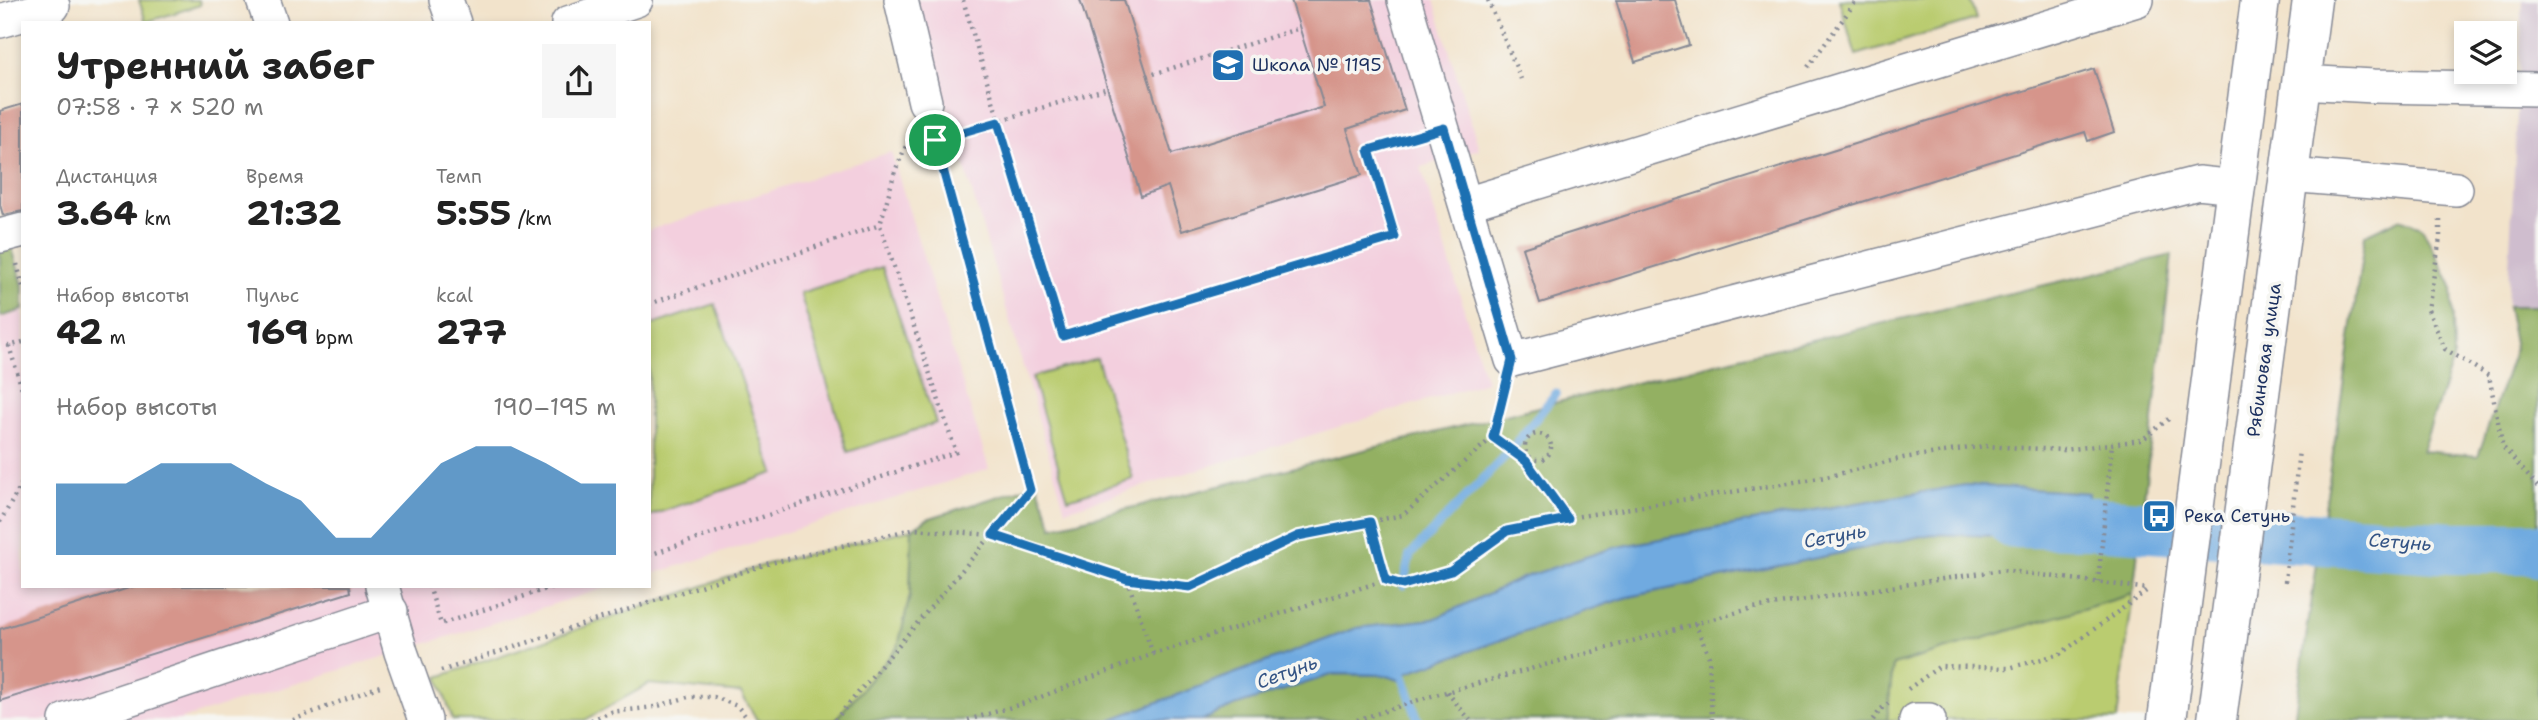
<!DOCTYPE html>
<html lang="ru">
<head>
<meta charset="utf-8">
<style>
  body { margin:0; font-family:"Shantell Sans",sans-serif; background:#f6f6f6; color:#222; height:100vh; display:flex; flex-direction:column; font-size:26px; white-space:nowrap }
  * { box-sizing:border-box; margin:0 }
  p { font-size:23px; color:#767676 }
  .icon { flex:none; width:38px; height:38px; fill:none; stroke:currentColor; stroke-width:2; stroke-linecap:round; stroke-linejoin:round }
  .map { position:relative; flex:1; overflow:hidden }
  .drawer { position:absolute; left:21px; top:21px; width:630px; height:567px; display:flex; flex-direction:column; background:#fff; border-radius:0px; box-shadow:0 4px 10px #0003 }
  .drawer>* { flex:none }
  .buttons { position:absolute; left:2454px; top:21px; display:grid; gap:14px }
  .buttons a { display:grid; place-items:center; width:63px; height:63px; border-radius:0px; background:#fff; box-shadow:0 4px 10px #0003; font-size:35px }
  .pin { position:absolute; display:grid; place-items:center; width:60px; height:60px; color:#fff; margin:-30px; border:4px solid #fff; border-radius:50%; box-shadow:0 2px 7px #0007 }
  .round { display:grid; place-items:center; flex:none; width:74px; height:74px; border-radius:0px; background:#f6f6f6 }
  .headline { display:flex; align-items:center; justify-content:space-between; height:119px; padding:0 35px }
  h1 { font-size:38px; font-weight:700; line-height:52px }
  .stats { display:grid; grid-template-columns:repeat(3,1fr); gap:10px; height:119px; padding:7px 35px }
  .stats div { display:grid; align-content:center }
  .stats b { font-size:35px; font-weight:700 }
  .stats small { font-size:19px; font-weight:400 }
  .stats p { font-size:19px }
  .chart { height:196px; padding:14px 35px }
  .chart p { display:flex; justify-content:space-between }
  .chart svg { width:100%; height:126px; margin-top:7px; fill:#1f6fb2; opacity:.7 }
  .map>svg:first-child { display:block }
  .built { fill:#f3cfde }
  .industrial { fill:#cfbdce }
  .green { fill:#bacc6f; stroke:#6a7e66; stroke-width:2 }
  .forest { fill:#93b062; stroke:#577060; stroke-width:2 }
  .water { fill:#6faae0; stroke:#456c9f; stroke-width:2 }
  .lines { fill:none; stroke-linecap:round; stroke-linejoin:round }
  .stream { stroke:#6faae0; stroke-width:9 }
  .river { stroke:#6faae0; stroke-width:52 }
  .building { fill:#d6958b }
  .minor-casing { stroke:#868994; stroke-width:36 }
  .major-casing { stroke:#868994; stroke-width:41 }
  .path { stroke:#868994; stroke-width:4.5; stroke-dasharray:2 5; stroke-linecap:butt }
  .minor { stroke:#fff; stroke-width:33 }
  .major { stroke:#fff; stroke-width:38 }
  .route-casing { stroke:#fff; stroke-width:14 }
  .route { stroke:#1f6fb2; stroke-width:9 }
  .labels { text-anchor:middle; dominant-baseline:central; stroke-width:7; stroke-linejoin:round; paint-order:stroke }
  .poi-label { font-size:18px; fill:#1b2f5e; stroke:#f6f6f2; text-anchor:start }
  .street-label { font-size:18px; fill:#1b2f5e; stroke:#f6f6f2 }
  .water-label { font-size:19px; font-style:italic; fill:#345485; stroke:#f6f6f2 }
</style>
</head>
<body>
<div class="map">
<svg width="2538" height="720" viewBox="0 0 2538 720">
  <rect width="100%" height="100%" fill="#f6f6f2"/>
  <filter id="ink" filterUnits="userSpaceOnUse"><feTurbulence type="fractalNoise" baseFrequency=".0143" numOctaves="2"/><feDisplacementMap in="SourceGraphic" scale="14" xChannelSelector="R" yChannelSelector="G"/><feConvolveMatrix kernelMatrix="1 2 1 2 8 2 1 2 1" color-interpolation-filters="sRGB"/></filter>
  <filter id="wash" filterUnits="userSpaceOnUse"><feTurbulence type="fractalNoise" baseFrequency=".00686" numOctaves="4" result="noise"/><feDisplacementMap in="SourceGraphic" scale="28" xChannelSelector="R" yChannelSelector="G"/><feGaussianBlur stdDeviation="1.57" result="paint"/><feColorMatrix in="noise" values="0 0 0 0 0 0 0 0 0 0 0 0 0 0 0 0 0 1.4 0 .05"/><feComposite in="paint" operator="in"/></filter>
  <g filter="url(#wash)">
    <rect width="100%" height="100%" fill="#f2e3cb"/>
    <g class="built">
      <polygon points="916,0 1434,0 1479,149 1421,167 1486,382 1065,510"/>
      <polygon points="891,152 989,469 649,575 649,230"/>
      <polygon points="23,311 23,586 612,586 178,720 0,720 0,319"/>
    </g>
    <polygon class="industrial" points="2523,0 2538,0 2538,306 2507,306"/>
    <g class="green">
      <polygon points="139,0 199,0 200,5 146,22"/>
      <polygon points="1839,0 1970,0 1976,19 1856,55"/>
      <polygon points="882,267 936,423 848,452 800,293"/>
      <polygon points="715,304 774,473 649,516 649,326"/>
      <polygon points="1097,358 1133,479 1068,499 1032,377"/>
      <polygon points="912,529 910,595 898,647 835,720 757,720 741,693 649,684 585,720 453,720 438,677 767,564"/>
      <polygon points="2133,594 2117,720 1887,720 1893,665"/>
    </g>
    <g class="forest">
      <polygon points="2399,219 2422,227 2452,286 2454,356 2422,451 2478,456 2515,348 2507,306 2538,306 2538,720 2294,720 2365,235"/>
      <polygon points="8,234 23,285 23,310 0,317 0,236"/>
      <polygon points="2172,255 2133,594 1893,665 1887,720 1202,720 1234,706 1334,674 1385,675 1399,680 1405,673 1624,598 1933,534 2084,538 2088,493 1966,485 1791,514 1613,548 1522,578 1434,619 1357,628 1110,720 835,720 898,647 910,595 912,529 927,519 1037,484 1053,527 1748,355"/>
    </g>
    <polygon class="water" points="1966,485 2088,493 2084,538 1932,534 1624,598 1405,673 1399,680 1385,675 1334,674 1234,706 1202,720 1110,720 1357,628 1434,619 1522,578 1613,548 1791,514"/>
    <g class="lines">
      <g class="stream">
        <polyline points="1403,585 1410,555 1511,450 1556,393"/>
        <polyline points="1399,665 1418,720"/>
      </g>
      <polyline class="river" points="2013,522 2093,523 2452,548 2527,548 2538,551"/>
    </g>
    <g id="blocks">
      <g class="building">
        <polygon points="1080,0 1124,0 1172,154 1324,107 1291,0 1371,0 1405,110 1347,129 1362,175 1182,231 1168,186 1141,196"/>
        <polygon points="1616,0 1675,0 1689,45 1635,62"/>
        <polygon points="2094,69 2114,132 2088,141 2085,132 1540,303 1522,248"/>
        <polygon points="23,104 23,211 3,215 0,205 0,111"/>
        <polygon points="135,586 350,586 351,592 0,701 0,629"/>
      </g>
    </g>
  </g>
  <g filter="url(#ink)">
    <use href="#blocks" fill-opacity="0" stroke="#868994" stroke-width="2"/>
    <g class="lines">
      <g class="minor-casing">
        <g id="minor">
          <polyline points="263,0 271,23"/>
          <polyline points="446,0 454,23"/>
          <polyline points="901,0 925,102"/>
          <polyline points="1404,0 1512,360 2198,183 2236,187"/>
          <polyline points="0,21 53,6"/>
          <polyline points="568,23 636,0"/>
          <polyline points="2301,82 2374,86 2538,89"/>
          <polyline points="2289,175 2456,189"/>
          <polyline points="1466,204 2137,0"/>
          <polyline points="0,236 23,230"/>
          <polyline points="382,586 401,652 425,720"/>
          <polyline points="66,720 391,611"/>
          <polyline points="1916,720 1929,720"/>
        </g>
      </g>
      <g class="major-casing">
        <g id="major">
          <polyline points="2167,720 2260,0"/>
          <polyline points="2217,720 2312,0"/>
        </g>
      </g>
      <g class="path">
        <polyline points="963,0 1063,336 1395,237 1369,150 1415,137"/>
        <polyline points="1488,0 1521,79"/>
        <polyline points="1808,67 1857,0"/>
        <polyline points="1147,76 1300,28"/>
        <polyline points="935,140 1108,88"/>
        <polyline points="2440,220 2440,238 2428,310 2445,349 2489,376 2503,447 2538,487"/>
        <polyline points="17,264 23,287"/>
        <polyline points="649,304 880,225"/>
        <polyline points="23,342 9,346 23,392"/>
        <circle cx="1538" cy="447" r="13"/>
        <polyline points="1493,437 1526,461 1568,518"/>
        <polyline points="0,522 23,482"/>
        <polyline points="1370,522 1386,580"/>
        <polyline points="649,555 956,452 880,225 895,171 914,128"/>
        <polyline points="1127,579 1153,654"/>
        <polyline points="2098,582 2112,444"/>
        <polyline points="2285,582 2299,450"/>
        <polyline points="429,586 441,624 555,586"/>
        <polyline points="1695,623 1709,657 1712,720"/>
        <polyline points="441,671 767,564 912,529 993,535 1127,579 1190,587 1298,536 1403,515 1493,437 1505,388"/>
        <polyline points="1908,689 1940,666 2009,668 2060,654 2149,589"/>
        <polyline points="1447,692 1470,720"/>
        <polyline points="293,720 380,686"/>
        <polyline points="591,720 611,712 655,707 688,697 714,697 737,706 749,720"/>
        <polyline points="835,720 1030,490 933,130"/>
        <polyline points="968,720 1025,703 1153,654 1386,580 1403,585 1451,571 1507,531 1568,518 1826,477 1903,458 1984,446 2064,450 2142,440 2171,417"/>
        <polyline points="1357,720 1428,697 1753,608 2002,570 2149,589"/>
        <polyline points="1873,720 1881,709 1890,702"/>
      </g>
      <use href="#minor" class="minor"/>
      <use href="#major" class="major"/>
    </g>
  </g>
  <g class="lines" filter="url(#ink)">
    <g class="route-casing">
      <polygon id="route" points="998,122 1063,336 1395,237 1369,150 1444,128 1512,360 1493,437 1526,461 1568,519 1507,531 1451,571 1403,585 1386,580 1370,522 1298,536 1190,587 1127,579 993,535 1030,490 935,140"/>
    </g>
    <use href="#route" class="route"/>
  </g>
  <defs>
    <g id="school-square" transform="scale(1.75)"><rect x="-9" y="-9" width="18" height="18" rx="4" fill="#1f6fb2" stroke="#f6f6f2"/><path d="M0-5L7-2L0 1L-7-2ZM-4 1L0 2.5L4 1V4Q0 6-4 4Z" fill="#fff"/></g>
    <g id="bus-square" transform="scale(1.75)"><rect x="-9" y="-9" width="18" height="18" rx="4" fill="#1f6fb2" stroke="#f6f6f2"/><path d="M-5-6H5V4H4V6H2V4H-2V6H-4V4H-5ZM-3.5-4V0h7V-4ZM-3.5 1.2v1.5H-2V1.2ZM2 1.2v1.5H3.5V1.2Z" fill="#fff"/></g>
  </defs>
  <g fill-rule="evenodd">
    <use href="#school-square" x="1228" y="65"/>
    <use href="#bus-square" x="2159" y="516"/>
  </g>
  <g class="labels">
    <g class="poi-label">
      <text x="1252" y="65">Школа № 1195</text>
      <text x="2184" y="516">Река Сетунь</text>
    </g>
    <g class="street-label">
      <text transform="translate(2264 360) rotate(-82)">Рябиновая улица</text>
    </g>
    <g class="water-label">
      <text transform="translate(1835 536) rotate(-10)">Сетунь</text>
      <text transform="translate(2400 542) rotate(4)">Сетунь</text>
      <text transform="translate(1287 672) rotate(-20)">Сетунь</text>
    </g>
  </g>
</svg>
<div class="buttons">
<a><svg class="icon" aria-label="layers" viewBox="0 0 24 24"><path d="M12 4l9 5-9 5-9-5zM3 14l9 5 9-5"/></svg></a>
</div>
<div class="pin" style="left:935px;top:140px;background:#1e9e55"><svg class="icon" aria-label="arrive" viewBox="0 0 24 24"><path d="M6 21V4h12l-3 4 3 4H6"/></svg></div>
<section class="drawer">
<div class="headline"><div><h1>Утренний забег</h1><p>07:58 · 7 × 520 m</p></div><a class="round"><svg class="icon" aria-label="share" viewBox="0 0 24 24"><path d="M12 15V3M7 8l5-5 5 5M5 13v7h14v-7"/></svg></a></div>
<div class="stats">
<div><p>Дистанция</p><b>3.64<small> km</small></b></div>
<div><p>Время</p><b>21:32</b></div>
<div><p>Темп</p><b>5:55<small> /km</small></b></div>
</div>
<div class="stats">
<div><p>Набор высоты</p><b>42<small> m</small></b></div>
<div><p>Пульс</p><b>169<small> bpm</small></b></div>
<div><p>kcal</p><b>277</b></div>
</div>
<div class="chart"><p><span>Набор высоты</span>190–195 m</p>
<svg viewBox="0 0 160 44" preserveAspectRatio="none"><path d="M0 44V19L10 19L20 19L30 12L40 12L50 12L60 19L70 25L80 38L90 38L100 25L110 12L120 6L130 6L140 12L150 19L160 19V44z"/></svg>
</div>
</section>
</div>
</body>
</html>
